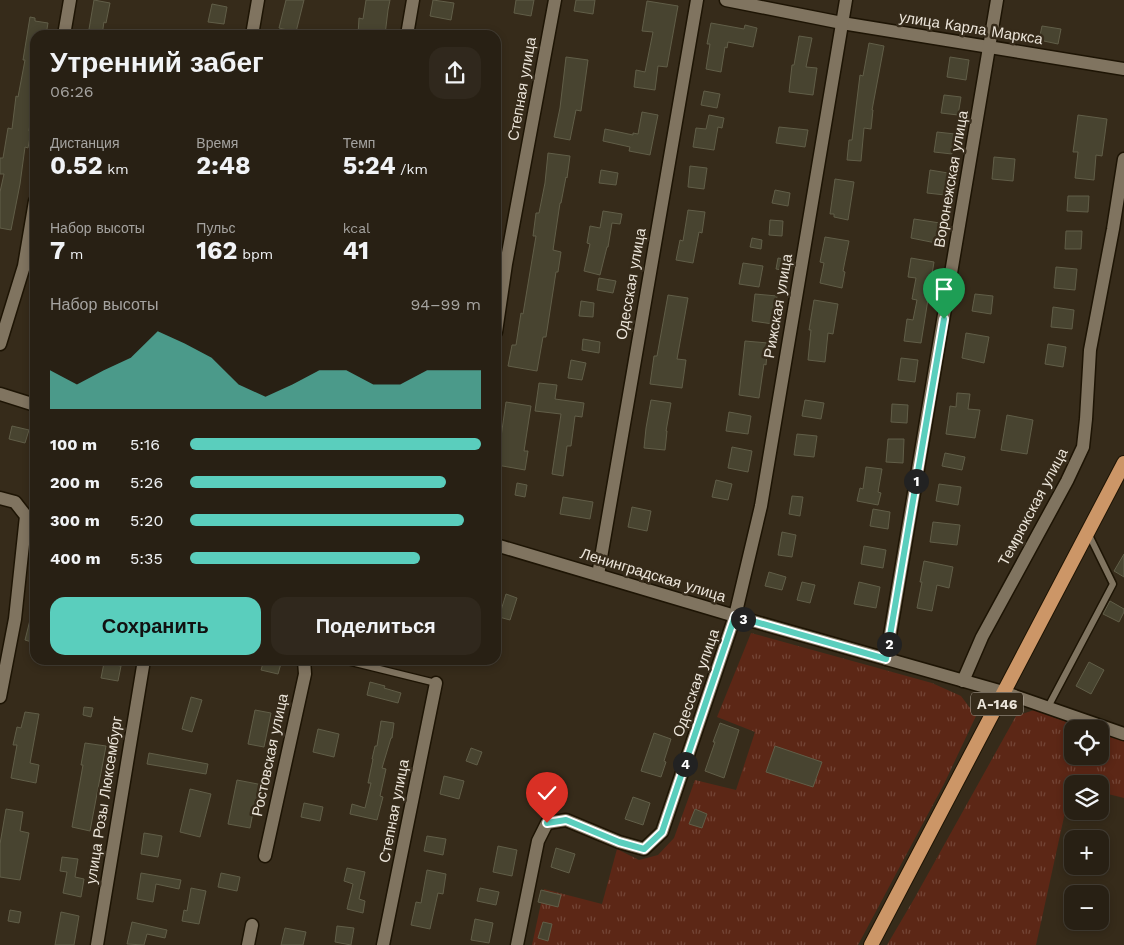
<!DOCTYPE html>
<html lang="ru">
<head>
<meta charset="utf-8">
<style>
  body { margin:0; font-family:"Work Sans",sans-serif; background:#30281d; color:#f1f3f6; height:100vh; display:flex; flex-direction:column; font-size:19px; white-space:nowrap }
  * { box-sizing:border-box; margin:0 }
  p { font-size:16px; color:#a5a3a0 }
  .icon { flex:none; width:28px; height:28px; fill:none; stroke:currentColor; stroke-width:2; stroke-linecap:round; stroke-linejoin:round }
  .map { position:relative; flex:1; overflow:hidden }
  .side { position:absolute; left:30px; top:30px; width:471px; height:635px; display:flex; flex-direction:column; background:#282014; border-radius:15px; box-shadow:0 2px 8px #0003,0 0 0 1px #443e34 }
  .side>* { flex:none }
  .buttons { position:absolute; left:1064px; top:720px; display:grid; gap:10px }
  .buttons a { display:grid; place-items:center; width:45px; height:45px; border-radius:10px; background:#282014; box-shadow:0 2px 8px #0003,0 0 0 1px #443e34; font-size:25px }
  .pin { position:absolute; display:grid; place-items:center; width:42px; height:42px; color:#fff; margin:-51px -21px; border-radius:50% 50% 50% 0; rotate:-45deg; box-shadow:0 0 5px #0007 }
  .pin .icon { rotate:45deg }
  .km { position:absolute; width:25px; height:25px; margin:-12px; border-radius:50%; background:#222; color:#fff; font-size:14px; line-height:25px; text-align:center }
  .round { display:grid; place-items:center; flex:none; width:52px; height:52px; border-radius:15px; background:#30281d }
  .overview { display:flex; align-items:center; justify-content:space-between; height:85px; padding:0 20px }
  h1 { font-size:28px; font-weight:700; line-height:38px }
  .metrics { display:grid; grid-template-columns:repeat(3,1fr); gap:8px; height:85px; padding:5px 20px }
  .metrics div { display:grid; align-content:center }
  .metrics b { font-size:25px; font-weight:700 }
  .metrics small { font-size:14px; font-weight:400 }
  .metrics p { font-size:14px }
  .chart { height:140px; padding:10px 20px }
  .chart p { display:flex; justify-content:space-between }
  .chart svg { width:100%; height:90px; margin-top:5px; fill:#5acebd; opacity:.7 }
  .primary-button { display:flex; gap:10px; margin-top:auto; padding:10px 20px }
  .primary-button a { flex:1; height:58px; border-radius:15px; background:#5acebd; color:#111; font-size:20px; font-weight:700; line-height:58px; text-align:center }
  .primary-button a+a { background:#30281d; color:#f1f3f6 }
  ul { padding:0 20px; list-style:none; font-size:16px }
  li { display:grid; grid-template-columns:80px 60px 1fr; align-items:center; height:38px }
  li i { height:12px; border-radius:6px; background:#5acebd }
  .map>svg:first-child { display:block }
  .grass { fill:url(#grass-tufts) }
  .building { fill:#484430; stroke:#615e48 }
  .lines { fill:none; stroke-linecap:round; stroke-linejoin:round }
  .service-casing { stroke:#1d1404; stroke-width:9 }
  .minor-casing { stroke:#1d1404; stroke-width:15 }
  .trunk-casing { stroke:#1d1404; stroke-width:16 }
  .service { stroke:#807460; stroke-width:6 }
  .minor { stroke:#807460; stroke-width:12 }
  .trunk { stroke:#cc9667; stroke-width:14 }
  .route-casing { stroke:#fff; stroke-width:10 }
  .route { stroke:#5acebd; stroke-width:6 }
  .labels { text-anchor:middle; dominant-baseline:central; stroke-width:5; stroke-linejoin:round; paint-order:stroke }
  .shield { fill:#362b1a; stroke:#b5ada0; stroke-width:1 }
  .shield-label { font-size:14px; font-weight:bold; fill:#ece5da }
  .street-label { font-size:15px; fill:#ece5da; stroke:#362b1a }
</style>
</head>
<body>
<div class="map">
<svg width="1124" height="945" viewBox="0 0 1124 945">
  <defs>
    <pattern id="grass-tufts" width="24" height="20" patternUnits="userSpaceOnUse" patternTransform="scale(1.25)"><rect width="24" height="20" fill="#5c2716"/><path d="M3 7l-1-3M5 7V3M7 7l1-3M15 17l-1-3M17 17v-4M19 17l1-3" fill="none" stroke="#744637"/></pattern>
  </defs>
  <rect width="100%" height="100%" fill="#362b1a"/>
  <g class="grass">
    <polygon points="751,633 932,683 961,696 976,716 944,784 858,945 532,945 544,889 602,904 617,849 639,860 658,855 674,838 695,780 736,790 755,732 717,717"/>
    <polygon points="1034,710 1085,729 1072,729 1072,756 1100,756 1100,734 1124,741 1124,798 1100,792 1100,784 1072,784 1072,785 1071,785 1036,945 887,945 914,899 1016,716"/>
  </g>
  <g class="building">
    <polygon points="94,0 110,3 106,23 104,22 102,35 88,35"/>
    <polygon points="286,0 304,0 296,32 279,28"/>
    <polygon points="366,0 390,0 388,10 385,35 358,35 359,18 363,19"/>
    <polygon points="433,0 454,3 451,20 430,16"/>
    <polygon points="516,0 534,0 531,16 514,13"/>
    <polygon points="576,0 595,0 593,14 574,11"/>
    <polygon points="647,1 678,6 667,67 658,66 655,90 634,87 636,70 645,72 653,32 642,31"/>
    <polygon points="212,4 227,7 224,24 208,22"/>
    <polygon points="30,17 35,18 35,21 48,23 46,35 35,35 35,83 32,98 33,98 29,131 31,132 28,148 25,147 20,184 11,230 0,228 0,192 4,174 0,174 0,158 3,158 8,128 12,129 16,96 18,97 25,60 23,60"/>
    <polygon points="711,23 744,29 745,25 757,28 753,47 728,42 727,48 725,47 721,72 706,69 710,44 707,44"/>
    <polygon points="1042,26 1061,29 1058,44 1039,40"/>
    <polygon points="799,36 812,38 806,67 817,68 813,95 789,92 792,65 794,65"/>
    <polygon points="869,43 884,46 872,110 873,110 871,129 864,128 861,161 847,160 849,140 852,140 860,75 863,76"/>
    <polygon points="566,57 588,60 581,111 576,110 570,140 554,137 560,108"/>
    <polygon points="950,57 969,60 966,80 947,77"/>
    <polygon points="704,91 720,94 717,108 701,105"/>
    <polygon points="944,95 961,97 958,115 941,113"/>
    <polygon points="642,112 658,115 650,155 629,151 630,147 603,141 605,129 633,135 633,133 638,134"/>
    <polygon points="709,115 724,118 722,128 718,127 714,150 693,147 696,128 706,129"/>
    <polygon points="1078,115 1107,119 1102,156 1096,155 1094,180 1075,178 1078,152 1073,152"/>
    <polygon points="779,127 808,130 805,147 776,143"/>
    <polygon points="937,132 955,134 952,154 934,152"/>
    <polygon points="548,153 570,156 567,178 566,177 561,203 560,203 553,250 561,252 558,272 556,272 546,337 543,337 537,371 508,366 512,345 516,345 521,313 523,314 536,236 533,236 536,213 539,213 545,183"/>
    <polygon points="994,157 1015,159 1013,181 992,179"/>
    <polygon points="690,166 707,168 704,189 688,187"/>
    <polygon points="601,170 618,173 616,185 599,183"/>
    <polygon points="930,170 948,173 945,195 927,193"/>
    <polygon points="835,179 854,182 848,220 834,217 834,214 830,214"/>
    <polygon points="775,190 790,193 788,206 772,203"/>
    <polygon points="1068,196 1089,196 1088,212 1067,211"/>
    <polygon points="688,210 705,212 702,233 699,232 693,263 676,260 680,240 683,241"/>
    <polygon points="603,211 622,214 620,224 612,223 608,247 607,247 600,275 584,271 590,244 587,243 590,226 600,228"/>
    <polygon points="914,219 940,223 936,243 911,238"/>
    <polygon points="770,220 783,221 782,236 769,235"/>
    <polygon points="1066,231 1082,231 1081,249 1065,249"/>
    <polygon points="825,237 849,241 843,271 845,272 842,288 820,283 824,263 820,262"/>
    <polygon points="752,238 762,240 761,249 750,247"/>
    <polygon points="778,258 789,260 787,271 776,269"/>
    <polygon points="911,258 934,262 921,343 904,341 907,319 913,320 917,300 912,299 916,278 908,277"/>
    <polygon points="743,263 763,266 759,287 739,284"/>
    <polygon points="1056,267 1077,269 1075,290 1054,288"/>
    <polygon points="599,278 616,281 613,293 597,290"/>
    <polygon points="755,294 777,296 773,324 752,321"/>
    <polygon points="975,294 993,296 991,314 972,311"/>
    <polygon points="668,295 688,298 677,359 686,360 682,388 650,384 654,356 657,356"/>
    <polygon points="814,300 838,304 833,334 828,333 825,362 808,360 811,330 809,330"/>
    <polygon points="581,301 594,303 593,317 579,316"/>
    <polygon points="1053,307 1074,310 1072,329 1051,327"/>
    <polygon points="966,333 989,337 984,363 962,358"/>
    <polygon points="583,339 600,342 599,353 582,350"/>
    <polygon points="745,341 768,343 766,365 764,364 759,398 739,395"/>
    <polygon points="1048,344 1066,347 1063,367 1045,364"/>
    <polygon points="901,358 918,360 915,382 898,380"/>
    <polygon points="571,360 586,363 582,380 568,378"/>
    <polygon points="539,383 557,385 555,399 584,403 582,417 575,416 571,446 567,446 563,476 552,474 561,414 535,411"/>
    <polygon points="957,393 970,394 968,409 980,410 975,438 946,434 950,406 956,407"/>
    <polygon points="651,400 671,403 666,431 667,431 665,450 644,448 646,428"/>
    <polygon points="805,400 824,403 821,419 802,416"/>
    <polygon points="506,402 531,406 524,451 528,451 525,470 497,465"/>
    <polygon points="892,404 908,405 907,423 891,422"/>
    <polygon points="729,412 751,416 748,434 726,431"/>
    <polygon points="1007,415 1033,420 1027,454 1001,450"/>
    <polygon points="12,426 29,430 25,443 9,439"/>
    <polygon points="797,434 817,436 814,457 794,455"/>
    <polygon points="888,439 904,439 903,463 886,462"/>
    <polygon points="732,447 752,451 748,472 728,468"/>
    <polygon points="945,453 965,457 962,470 942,466"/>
    <polygon points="866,467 882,469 878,492 881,493 878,505 857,501 860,488 863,489"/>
    <polygon points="716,480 732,484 728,500 712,497"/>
    <polygon points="517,483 527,485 525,497 515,495"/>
    <polygon points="939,484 961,487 958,505 936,501"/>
    <polygon points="792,496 803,497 800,516 789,514"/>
    <polygon points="563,497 593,502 590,519 560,514"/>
    <polygon points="632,507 651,511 647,531 628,527"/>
    <polygon points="873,509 890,512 888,529 870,526"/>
    <polygon points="933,522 960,525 957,545 930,542"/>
    <polygon points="782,532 796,535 792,557 778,555"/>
    <polygon points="864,546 886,550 883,568 861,564"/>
    <polygon points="1124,554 1124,577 1114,571"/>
    <polygon points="924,561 953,567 949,588 937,585 932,611 917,608 922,582 920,582"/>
    <polygon points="769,572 786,577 782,590 765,586"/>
    <polygon points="802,582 815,585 810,603 797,600"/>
    <polygon points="859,582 880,587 876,608 854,604"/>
    <polygon points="506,594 517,598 510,620 499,617"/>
    <polygon points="1110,601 1124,609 1124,612 1119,622 1103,614"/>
    <polygon points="32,612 35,612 35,643 25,640"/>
    <polygon points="264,660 282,660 278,674 261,670"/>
    <polygon points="1089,662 1104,670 1091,694 1076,686"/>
    <polygon points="104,663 121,666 118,681 101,678"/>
    <polygon points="370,682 385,686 384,688 401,693 398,703 367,695"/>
    <polygon points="191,697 202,700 192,732 182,729"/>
    <polygon points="84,707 93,708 91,717 83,715"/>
    <polygon points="255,710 271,713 264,747 248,744"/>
    <polygon points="25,712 39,714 30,763 39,765 36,783 11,778 17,745 13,745 17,727 21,728"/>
    <polygon points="381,721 394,723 392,738 391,738 382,768 386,769 380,796 383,797 377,820 350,814 352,804 365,808 371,783 368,783 373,759 372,759 375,746 377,746"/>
    <polygon points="720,723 739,730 724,778 705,771 715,742 713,742"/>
    <polygon points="318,729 339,734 334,757 313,752"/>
    <polygon points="654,733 671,739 664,761 666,762 661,777 641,771"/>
    <polygon points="85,743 106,746 90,831 72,827 83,765 81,765"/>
    <polygon points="775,746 822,762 813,787 766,772"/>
    <polygon points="471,748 482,752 477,765 466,761"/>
    <polygon points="149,753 208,764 206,774 147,764"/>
    <polygon points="444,776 464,781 459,799 440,794"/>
    <polygon points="237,780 268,786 265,804 255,802 250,828 228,824"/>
    <polygon points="190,789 211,794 200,837 180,832"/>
    <polygon points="633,797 650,803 643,825 625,819"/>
    <polygon points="304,803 323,807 320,821 301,817"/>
    <polygon points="6,809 23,812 20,831 29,833 20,880 0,877 0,844"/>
    <polygon points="695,809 707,814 702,828 689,824"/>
    <polygon points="144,833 162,836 158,857 141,854"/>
    <polygon points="427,836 446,839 443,855 424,851"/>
    <polygon points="498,846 517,850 512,876 493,872"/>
    <polygon points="556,848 575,854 569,873 551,867"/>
    <polygon points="62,857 78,859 75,877 84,879 81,897 63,893 67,872 60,871"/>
    <polygon points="347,868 365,872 359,899 365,901 363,913 347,909 353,884 344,881"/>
    <polygon points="427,870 446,874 443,894 438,893 430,929 411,925 416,902 421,903"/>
    <polygon points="141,873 181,880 179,889 156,884 153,902 137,899"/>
    <polygon points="221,873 240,877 237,891 218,887"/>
    <polygon points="191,888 206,891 199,924 182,921 184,910 187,911"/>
    <polygon points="480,888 499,892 496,905 477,901"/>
    <polygon points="541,890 561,895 558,907 538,902"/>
    <polygon points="10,910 21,912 19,923 8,921"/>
    <polygon points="61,912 79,916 74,945 55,945"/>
    <polygon points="475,919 493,923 489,943 471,940"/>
    <polygon points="132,922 167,930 165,938 147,934 144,945 127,944"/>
    <polygon points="543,922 552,924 548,941 538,938"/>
    <polygon points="337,926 354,928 351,945 335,942"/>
    <polygon points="285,928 306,932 303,945 281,945"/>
  </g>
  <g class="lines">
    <g class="service-casing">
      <g id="service">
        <polyline points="343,660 436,683"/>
        <polyline points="1048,707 1113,584 1088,533"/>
      </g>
    </g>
    <g class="minor-casing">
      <g id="minor">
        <polyline points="726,0 842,23 1124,69"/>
        <polyline points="64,35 70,0"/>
        <polyline points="252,35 258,0"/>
        <polyline points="407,35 413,0"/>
        <polyline points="496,332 506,264 555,0"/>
        <polyline points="0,344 24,266 35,201"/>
        <polyline points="0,394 35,405"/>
        <polyline points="0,498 15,502 26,516 15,619 0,697"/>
        <polyline points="496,545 735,616 1003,692 1124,734"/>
        <polyline points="598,575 697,0"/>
        <polyline points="886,659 997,0"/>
        <polyline points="963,681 982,637 1067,481 1083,447 1086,419 1090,350 1113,229 1124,159"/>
        <polyline points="265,856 305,674 304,660"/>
        <polyline points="97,945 144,660"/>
        <polyline points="248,945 252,925"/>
        <polyline points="383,945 436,683"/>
        <polyline points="517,945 538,841 547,823 566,820 619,842 644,849 662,832 735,616 761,506 846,0"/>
      </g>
    </g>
    <g class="trunk-casing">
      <polyline id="trunk" points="871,945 1124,463"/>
    </g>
    <use href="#service" class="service"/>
    <use href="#minor" class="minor"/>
    <use href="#trunk" class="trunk"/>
  </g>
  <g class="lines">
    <g class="route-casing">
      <polyline id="route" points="547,823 566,820 619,842 644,849 662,832 735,616 886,659 944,319"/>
    </g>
    <use href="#route" class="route"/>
  </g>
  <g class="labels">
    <rect class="shield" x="971" y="692.5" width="52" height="23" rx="4"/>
    <g class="shield-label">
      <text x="997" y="704">А-146</text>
    </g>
    <g class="street-label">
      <text transform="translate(971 28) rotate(9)">улица Карла Маркса</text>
      <text transform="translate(522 89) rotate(-80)">Степная улица</text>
      <text transform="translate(951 179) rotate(-80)">Воронежская улица</text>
      <text transform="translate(631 284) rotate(-80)">Одесская улица</text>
      <text transform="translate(778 306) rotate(-80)">Рижская улица</text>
      <text transform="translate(1033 507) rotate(-62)">Темрюкская улица</text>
      <text transform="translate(653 575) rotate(17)">Ленинградская улица</text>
      <text transform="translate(696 683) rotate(-71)">Одесская улица</text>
      <text transform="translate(270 755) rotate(-78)">Ростовская улица</text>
      <text transform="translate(104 800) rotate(-81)">улица Розы Люксембург</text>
      <text transform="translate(394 811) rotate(-79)">Степная улица</text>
    </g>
  </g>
</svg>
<div class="buttons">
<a><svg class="icon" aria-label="locate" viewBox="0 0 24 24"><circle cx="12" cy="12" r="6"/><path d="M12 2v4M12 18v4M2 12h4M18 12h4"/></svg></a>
<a><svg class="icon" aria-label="layers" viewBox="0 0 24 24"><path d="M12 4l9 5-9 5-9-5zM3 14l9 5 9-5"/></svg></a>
<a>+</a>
<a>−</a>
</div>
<div class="pin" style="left:944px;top:319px;background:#1e9e55"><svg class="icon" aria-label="arrive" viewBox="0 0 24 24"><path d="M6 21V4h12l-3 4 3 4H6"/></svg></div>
<div class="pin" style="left:547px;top:823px;background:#d93025"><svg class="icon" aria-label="check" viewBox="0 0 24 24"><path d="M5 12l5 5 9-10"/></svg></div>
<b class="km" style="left:916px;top:481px">1</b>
<b class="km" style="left:889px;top:644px">2</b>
<b class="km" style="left:743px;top:619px">3</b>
<b class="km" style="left:685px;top:764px">4</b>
<section class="side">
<div class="overview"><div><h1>Утренний забег</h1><p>06:26</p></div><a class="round"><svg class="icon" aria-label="share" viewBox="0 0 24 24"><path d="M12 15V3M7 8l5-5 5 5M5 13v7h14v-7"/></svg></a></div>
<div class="metrics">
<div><p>Дистанция</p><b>0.52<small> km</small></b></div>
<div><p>Время</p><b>2:48</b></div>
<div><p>Темп</p><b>5:24<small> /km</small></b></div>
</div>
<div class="metrics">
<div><p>Набор высоты</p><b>7<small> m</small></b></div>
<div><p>Пульс</p><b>162<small> bpm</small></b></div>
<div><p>kcal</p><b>41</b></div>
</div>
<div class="chart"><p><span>Набор высоты</span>94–99 m</p>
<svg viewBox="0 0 160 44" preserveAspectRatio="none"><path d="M0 44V25L10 32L20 25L30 19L40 6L50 12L60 19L70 32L80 38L90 32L100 25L110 25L120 32L130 32L140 25L150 25L160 25V44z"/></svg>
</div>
<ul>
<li><b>100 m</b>5:16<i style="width:100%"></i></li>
<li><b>200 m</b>5:26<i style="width:88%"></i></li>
<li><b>300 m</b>5:20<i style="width:94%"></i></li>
<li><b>400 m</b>5:35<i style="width:79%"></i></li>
</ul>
<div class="primary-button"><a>Сохранить</a><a>Поделиться</a></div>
</section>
</div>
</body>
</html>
